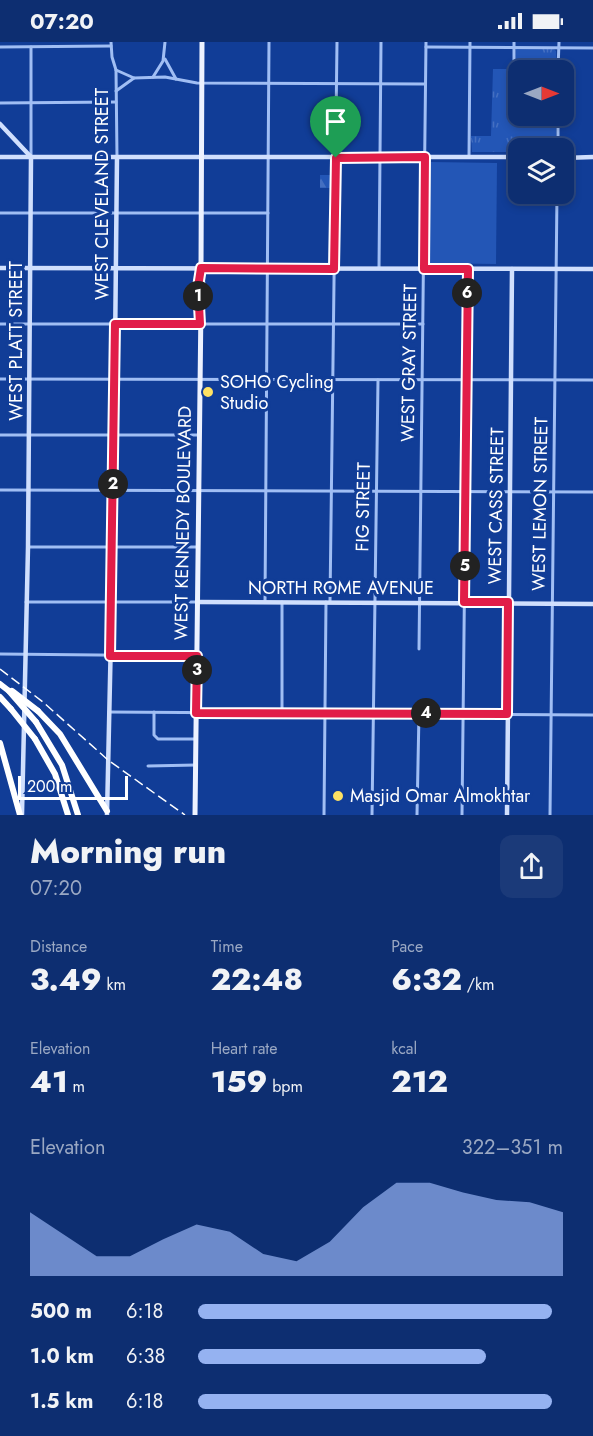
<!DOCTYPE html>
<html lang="en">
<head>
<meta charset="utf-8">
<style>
  body { margin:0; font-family:Jost,sans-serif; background:#1b3a79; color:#f1f3f6; height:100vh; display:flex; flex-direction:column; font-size:22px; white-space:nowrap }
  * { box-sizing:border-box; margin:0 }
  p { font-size:20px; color:#9aa8c3 }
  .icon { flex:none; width:33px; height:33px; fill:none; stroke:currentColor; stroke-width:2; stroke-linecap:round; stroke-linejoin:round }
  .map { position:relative; height:773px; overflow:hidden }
  .drawer { display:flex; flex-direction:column; background:#0d2e71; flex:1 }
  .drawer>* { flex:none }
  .needle { width:39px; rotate:90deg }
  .buttons { position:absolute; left:508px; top:18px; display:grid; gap:12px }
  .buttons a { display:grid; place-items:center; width:66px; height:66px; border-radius:12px; background:#0d2e71; box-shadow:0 3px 9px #0003,0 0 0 2px #2d4a84; font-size:30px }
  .scale { position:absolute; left:18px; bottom:15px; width:110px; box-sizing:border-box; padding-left:6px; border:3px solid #fff; border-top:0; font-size:16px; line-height:21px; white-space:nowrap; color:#fff; -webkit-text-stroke:4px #113d97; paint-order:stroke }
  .pin { position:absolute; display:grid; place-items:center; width:51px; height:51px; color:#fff; margin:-62px -26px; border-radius:50% 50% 50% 0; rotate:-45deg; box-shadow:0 0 6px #0007 }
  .pin .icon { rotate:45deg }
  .km { position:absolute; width:30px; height:30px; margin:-15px; border-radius:50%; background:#222; color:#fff; font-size:16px; line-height:30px; text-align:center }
  .round { display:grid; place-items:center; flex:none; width:63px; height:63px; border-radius:12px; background:#1b3a79 }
  .head { display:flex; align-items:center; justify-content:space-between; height:102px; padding:0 30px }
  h1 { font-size:33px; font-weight:800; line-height:45px }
  .figures { display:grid; grid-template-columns:repeat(3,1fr); gap:9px; height:102px; padding:6px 30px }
  .figures div { display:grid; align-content:center }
  .figures b { font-size:30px; font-weight:800 }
  .figures small { font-size:16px; font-weight:400 }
  .figures p { font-size:16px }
  .chart { height:168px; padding:12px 30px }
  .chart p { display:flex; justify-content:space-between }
  .chart svg { width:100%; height:108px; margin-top:6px; fill:#95b2f1; opacity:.7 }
  ul { padding:0 30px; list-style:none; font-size:20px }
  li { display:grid; grid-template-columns:96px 72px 1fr; align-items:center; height:45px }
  li i { height:15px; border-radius:8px; background:#95b2f1 }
  .status { display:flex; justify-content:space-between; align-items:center; height:42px; padding:0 30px; background:#0d2e71; direction:ltr }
  .status svg { height:16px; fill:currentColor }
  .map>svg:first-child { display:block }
  .grass { fill:url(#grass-tufts) }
  .forest { fill:url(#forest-firs) }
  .pitch { fill:#2356b6 }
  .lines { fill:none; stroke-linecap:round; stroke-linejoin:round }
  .street { stroke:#a0bef4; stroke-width:3 }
  .secondary { stroke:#d0dffd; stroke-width:4.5 }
  .primary { stroke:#edf2ff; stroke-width:5 }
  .highway { stroke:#fff; stroke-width:6 }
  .rail { stroke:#fff; stroke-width:1.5; stroke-dasharray:10 4.5; stroke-linecap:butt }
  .highway-bridge { stroke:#fff; stroke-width:6 }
  .route-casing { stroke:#fff; stroke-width:12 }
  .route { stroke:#e11d48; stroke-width:8 }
  .poi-dot { fill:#ffe263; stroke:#113d97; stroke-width:2 }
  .labels { text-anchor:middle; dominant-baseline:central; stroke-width:6; stroke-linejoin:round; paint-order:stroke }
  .street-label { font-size:18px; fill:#fff; stroke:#113d97 }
  .poi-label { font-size:18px; fill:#fff; stroke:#113d97; text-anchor:start }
</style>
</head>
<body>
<div class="status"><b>07:20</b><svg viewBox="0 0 49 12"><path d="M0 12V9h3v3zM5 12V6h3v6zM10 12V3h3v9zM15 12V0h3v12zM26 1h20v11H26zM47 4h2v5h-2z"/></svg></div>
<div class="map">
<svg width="593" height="773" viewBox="0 0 593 773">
  <defs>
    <pattern id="grass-tufts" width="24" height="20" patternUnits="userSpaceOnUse" patternTransform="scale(1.5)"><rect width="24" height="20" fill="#2356b6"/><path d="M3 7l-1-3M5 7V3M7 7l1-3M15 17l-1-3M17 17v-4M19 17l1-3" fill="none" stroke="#446fc1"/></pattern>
    <pattern id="forest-firs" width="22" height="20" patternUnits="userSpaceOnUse" patternTransform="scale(1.5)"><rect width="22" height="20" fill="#2356b6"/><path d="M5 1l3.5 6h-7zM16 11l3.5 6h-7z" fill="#446fc1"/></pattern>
  </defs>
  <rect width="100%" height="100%" fill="#113d97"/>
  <polygon class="grass" points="516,7 554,7 556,9 557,27 519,28 519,74 556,74 556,106 519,106 519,110 472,110 471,94 491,94 493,27 515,27"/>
  <rect class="forest" x="320" y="133" width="11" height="13"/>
  <polygon class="pitch" points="431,120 497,121 496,222 428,221 428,122"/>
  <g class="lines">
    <g class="street">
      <polyline points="111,0 112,15 116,28 117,115"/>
      <polyline points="0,5 111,4"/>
      <polyline points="426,5 593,6"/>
      <polyline points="165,17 176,37"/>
      <polyline points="514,18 514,0"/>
      <polyline points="116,28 134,36 165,35 197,41 425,42"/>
      <polyline points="558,28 559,0"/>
      <polyline points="153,35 163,19 165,0"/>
      <polyline points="116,49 134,36"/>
      <polyline points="0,61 116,60"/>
      <polyline points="558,106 558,74"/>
      <polyline points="31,114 31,5"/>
      <polyline points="469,115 470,0"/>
      <polyline points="0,171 268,171"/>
      <polyline points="379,226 381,0"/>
      <polyline points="0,282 423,282"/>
      <polyline points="0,337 593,338"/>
      <polyline points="0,393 199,393"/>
      <polyline points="0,448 593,450"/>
      <polyline points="29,505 198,505"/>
      <polyline points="26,560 197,560"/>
      <polyline points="265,560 269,0"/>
      <polyline points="330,560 337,0"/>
      <polyline points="419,607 426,0"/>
      <polyline points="0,612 197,614"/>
      <polyline points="109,670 593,673"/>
      <polyline points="154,670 154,693 158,697 196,697"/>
      <polyline points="282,672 282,560"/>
      <polyline points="148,724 196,723"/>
      <polyline points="324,773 326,560"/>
      <polyline points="372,773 378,338"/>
      <polyline points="417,773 419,671"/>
      <polyline points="462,773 468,227"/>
      <polyline points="550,773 557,152"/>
    </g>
    <g class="secondary">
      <polyline points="0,82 31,115"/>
      <polyline points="0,115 519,115"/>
      <polyline points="564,116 593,115"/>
      <polyline points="0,226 593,227"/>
      <polyline points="197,560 593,562"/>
      <polyline points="22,772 28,505 31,115"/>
      <polyline points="107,773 113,504 117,115"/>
      <polyline points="507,773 512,227"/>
    </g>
    <g class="primary">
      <path d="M 201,261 C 207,249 201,238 201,226 L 202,0"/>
      <path d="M 195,773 L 201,262 C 197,252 197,241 201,232"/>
    </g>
    <g class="highway">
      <polyline points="0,642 9,649"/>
      <polyline points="0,655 11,667"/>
      <polyline points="38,669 60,692 107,769"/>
      <polyline points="36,680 62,723 78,773"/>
      <polyline points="35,697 55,732 68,773"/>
      <polyline points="0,701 20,773"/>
    </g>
    <polyline class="rail" points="0,627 43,660 108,718 185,773"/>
    <g class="highway-bridge">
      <polyline points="9,649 36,680"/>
      <polyline points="12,649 38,669"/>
      <polyline points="11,667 35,697"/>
    </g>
  </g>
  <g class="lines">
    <g class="route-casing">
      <polygon id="route" points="425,115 424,227 468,227 464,560 508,560 507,672 196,671 197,614 110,614 115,282 200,282 198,245 201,226 334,227 336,116"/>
    </g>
    <use href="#route" class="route"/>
  </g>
  <g class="poi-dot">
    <circle cx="208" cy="350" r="6"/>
    <circle cx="338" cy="754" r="6"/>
  </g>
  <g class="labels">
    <g class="street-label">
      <text transform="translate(102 152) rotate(-90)">WEST CLEVELAND STREET</text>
      <text transform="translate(16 299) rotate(-90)">WEST PLATT STREET</text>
      <text transform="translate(409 321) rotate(-89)">WEST GRAY STREET</text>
      <text transform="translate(540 462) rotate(-89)">WEST LEMON STREET</text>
      <text transform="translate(496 464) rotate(-89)">WEST CASS STREET</text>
      <text transform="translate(363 465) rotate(-89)">FIG STREET</text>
      <text transform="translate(183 481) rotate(-89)">WEST KENNEDY BOULEVARD</text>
      <text x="341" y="546">NORTH ROME AVENUE</text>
    </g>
    <g class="poi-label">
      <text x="220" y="340">SOHO Cycling<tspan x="220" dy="21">Studio</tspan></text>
      <text x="350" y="754">Masjid Omar Almokhtar</text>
    </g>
  </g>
</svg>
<div class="buttons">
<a><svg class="needle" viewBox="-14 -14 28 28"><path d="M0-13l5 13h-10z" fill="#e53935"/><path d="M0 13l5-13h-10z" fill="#9aa8c3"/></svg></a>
<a><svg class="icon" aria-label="layers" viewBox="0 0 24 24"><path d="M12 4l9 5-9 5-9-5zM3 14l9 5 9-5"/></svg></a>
</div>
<div class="scale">200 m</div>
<div class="pin" style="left:336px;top:116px;background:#1e9e55"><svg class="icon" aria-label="arrive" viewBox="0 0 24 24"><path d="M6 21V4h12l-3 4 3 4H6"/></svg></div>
<b class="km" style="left:198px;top:254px">1</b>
<b class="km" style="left:113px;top:442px">2</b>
<b class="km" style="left:197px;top:628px">3</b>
<b class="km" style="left:426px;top:671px">4</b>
<b class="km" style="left:465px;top:524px">5</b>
<b class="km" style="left:467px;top:251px">6</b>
</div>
<section class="drawer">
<div class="head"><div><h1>Morning run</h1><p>07:20</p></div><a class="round"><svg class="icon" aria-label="share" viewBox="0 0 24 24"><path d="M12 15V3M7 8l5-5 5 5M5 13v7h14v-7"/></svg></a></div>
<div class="figures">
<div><p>Distance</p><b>3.49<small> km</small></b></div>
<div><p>Time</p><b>22:48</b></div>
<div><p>Pace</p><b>6:32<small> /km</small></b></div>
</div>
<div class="figures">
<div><p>Elevation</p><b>41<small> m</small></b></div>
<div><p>Heart rate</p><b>159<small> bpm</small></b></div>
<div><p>kcal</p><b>212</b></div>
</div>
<div class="chart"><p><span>Elevation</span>322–351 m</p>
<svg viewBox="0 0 160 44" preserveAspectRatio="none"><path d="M0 44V18L10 27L20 36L30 36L40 29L50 23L60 26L70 35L80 38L90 30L100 16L110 6L120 6L130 10L140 13L150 14L160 18V44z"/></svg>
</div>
<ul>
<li><b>500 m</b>6:18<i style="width:97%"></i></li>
<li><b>1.0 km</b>6:38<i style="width:79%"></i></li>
<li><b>1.5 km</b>6:18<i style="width:97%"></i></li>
</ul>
</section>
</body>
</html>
